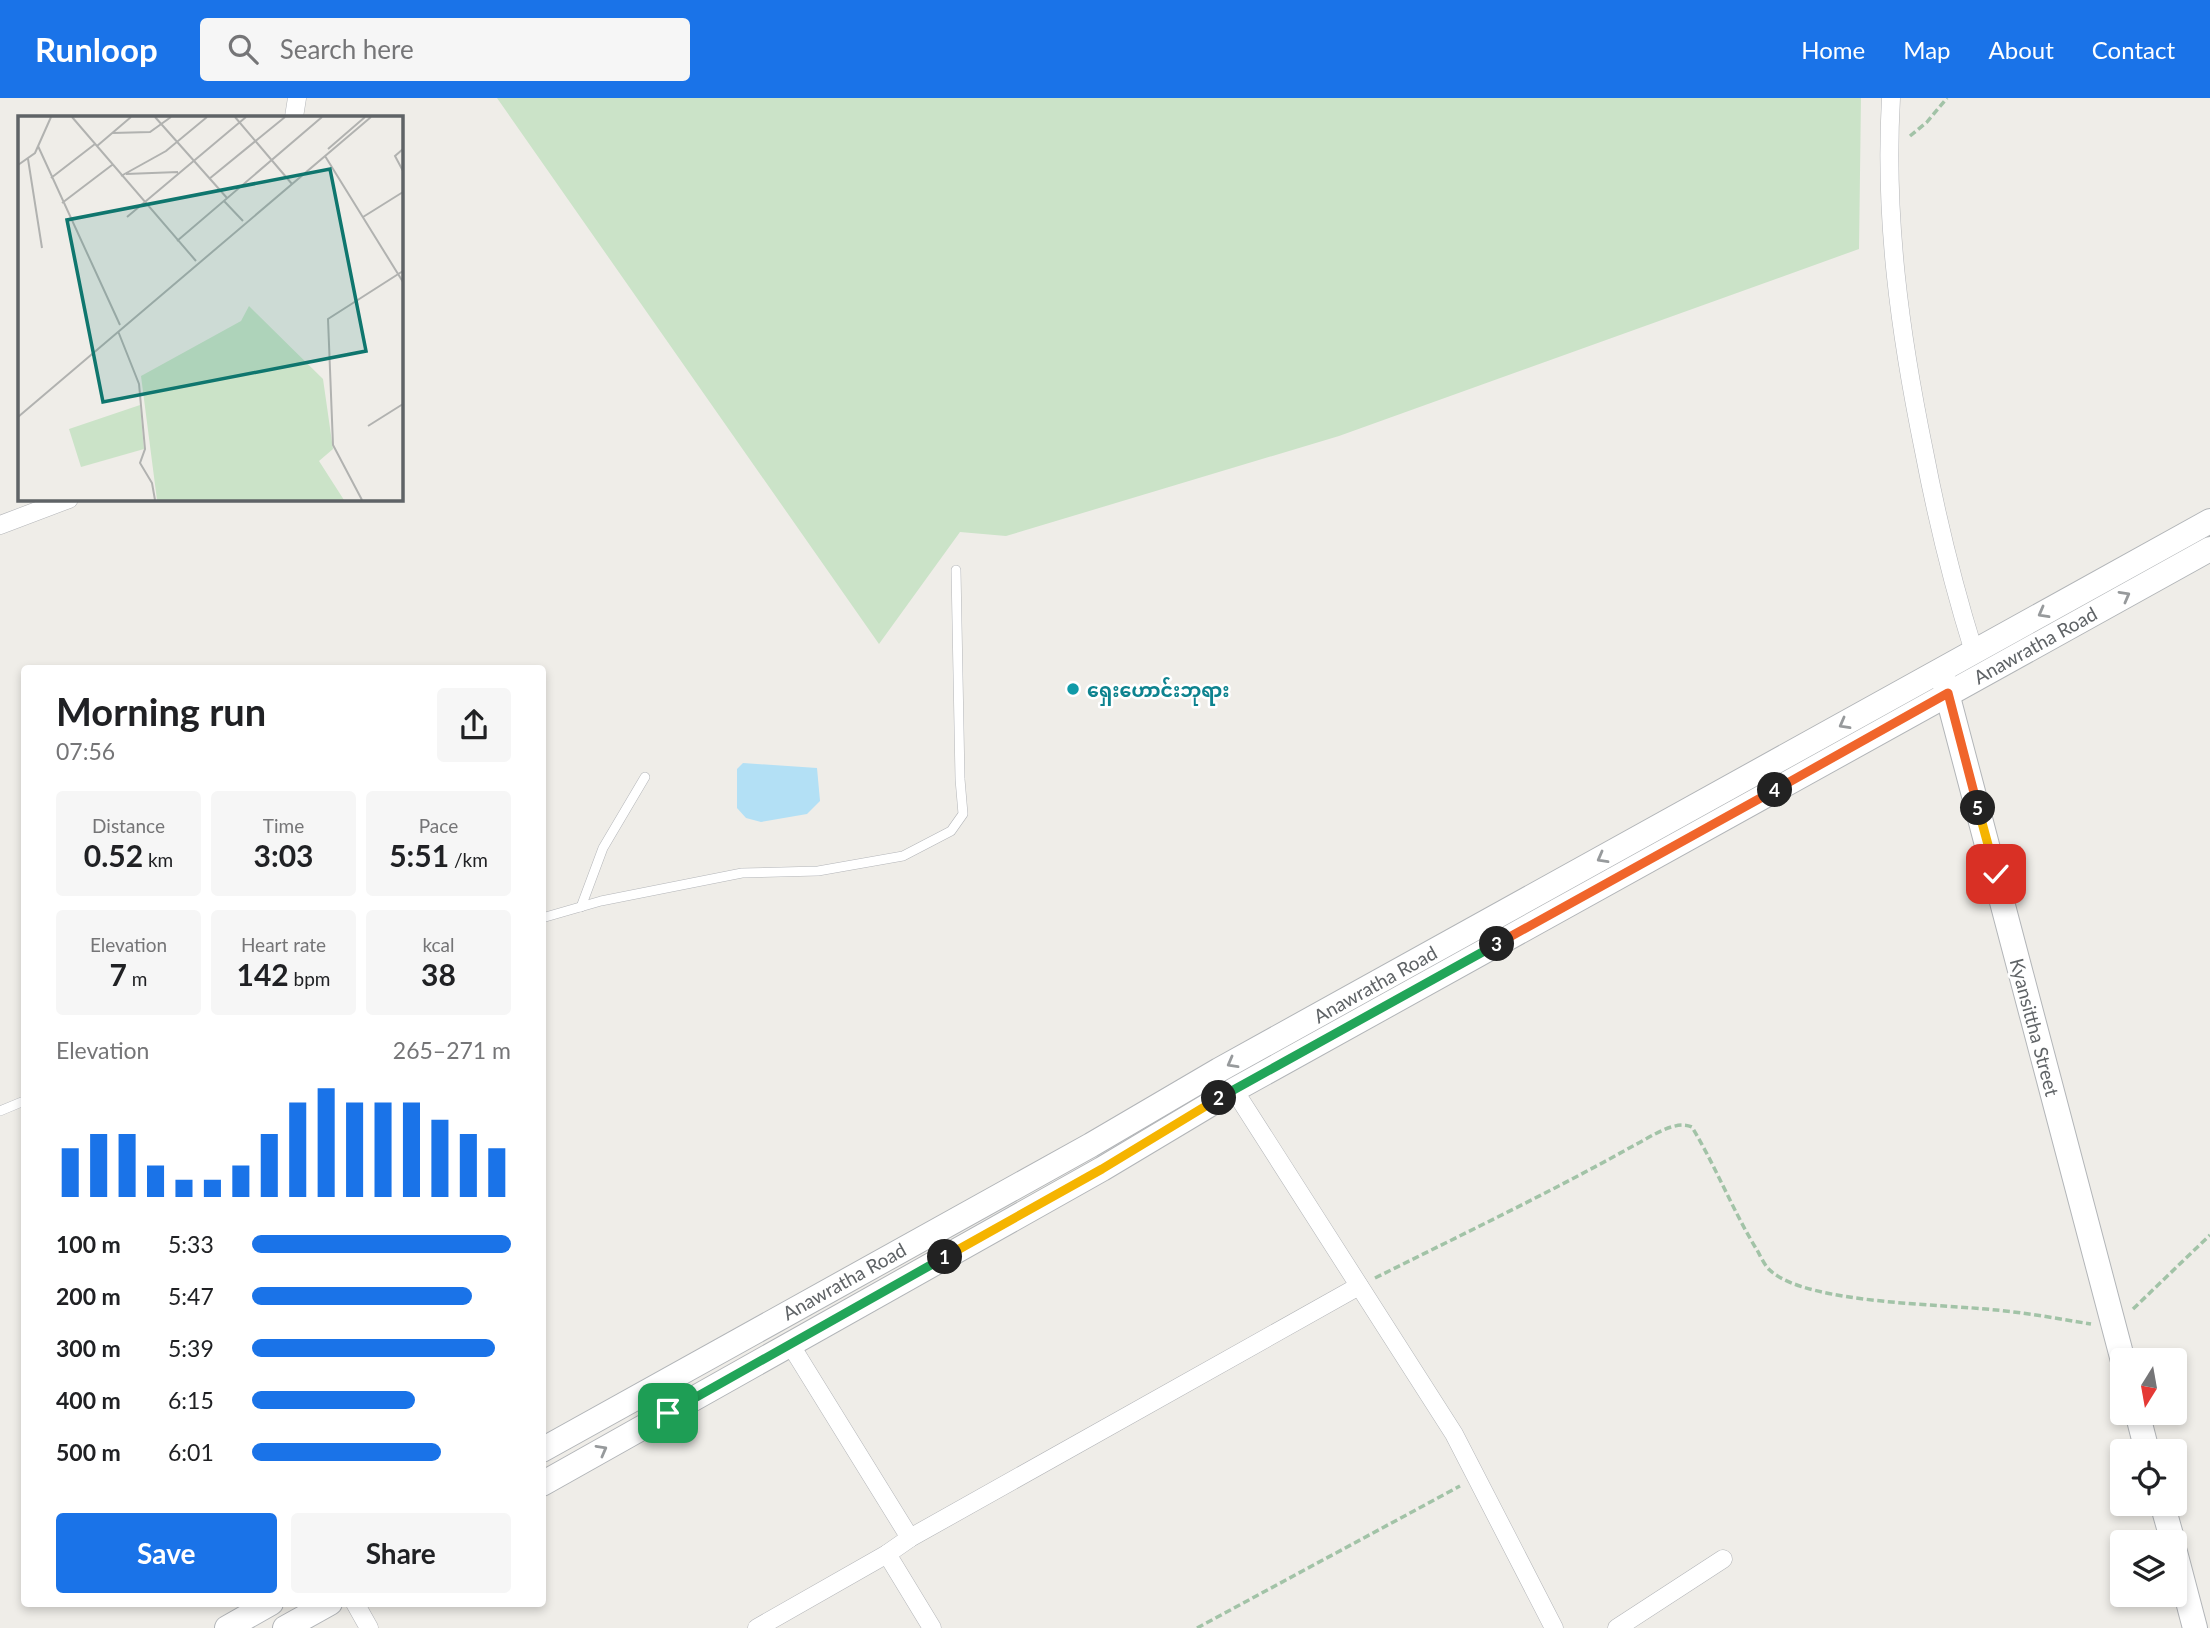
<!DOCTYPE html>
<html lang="en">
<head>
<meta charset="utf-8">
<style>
  body { margin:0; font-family:Lato,"Noto Sans Myanmar",sans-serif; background:#f6f6f6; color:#202124; height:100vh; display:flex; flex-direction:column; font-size:26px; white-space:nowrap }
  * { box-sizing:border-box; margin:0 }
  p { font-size:23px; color:#757577 }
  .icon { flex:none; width:38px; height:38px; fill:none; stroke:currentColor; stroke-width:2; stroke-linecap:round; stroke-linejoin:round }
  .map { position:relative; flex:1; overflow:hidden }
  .panel { position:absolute; left:21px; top:567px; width:525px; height:942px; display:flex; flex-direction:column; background:#fff; border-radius:7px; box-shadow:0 4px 10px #0003 }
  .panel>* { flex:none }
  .needle { width:46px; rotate:191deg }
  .buttons { position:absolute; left:2110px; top:1250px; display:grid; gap:14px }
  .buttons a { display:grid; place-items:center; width:77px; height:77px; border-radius:7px; background:#fff; box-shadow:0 4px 10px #0003; font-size:35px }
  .pin { position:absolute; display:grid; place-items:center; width:60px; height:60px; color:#fff; margin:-30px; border-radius:14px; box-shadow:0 4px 10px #0006 }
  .km { position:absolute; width:35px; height:35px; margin:-18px; border-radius:50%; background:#222; color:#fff; font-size:19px; line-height:35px; text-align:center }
  .round { display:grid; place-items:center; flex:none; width:74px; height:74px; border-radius:7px; background:#f6f6f6 }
  .headline { display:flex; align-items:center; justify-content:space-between; height:119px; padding:0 35px }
  h1 { font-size:38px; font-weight:700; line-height:52px }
  .stats { display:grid; grid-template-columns:repeat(3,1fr); gap:10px; height:119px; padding:7px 35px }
  .stats div { display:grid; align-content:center; border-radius:7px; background:#f6f6f6; text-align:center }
  .stats b { font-size:30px; font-weight:700 }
  .stats small { font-size:19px; font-weight:400 }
  .stats p { font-size:19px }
  .chart { height:196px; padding:14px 35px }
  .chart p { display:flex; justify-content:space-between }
  .chart svg { width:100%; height:126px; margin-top:7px; stroke:#1a73e8; stroke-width:6 }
  .action { display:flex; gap:14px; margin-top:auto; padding:14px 35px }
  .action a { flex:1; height:80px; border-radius:7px; background:#1a73e8; color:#fff; font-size:28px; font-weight:700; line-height:80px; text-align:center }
  .action a+a { background:#f6f6f6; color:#202124 }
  ul { padding:0 35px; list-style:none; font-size:23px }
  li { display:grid; grid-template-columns:112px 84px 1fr; align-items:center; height:52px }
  li i { height:18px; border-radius:9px; background:#1a73e8 }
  header { display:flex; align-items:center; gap:42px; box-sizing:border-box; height:98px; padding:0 35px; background:#1a73e8; color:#fff }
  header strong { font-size:33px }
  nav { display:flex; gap:38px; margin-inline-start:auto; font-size:24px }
  .search { width:490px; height:63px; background:#f6f6f6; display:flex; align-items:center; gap:18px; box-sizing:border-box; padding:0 24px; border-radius:7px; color:#757577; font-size:26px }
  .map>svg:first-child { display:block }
  .green { fill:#cbe3c8 }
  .water { fill:#b3e0f5 }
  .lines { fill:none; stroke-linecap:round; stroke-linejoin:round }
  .lane-casing { stroke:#b3b5b8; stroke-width:10 }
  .street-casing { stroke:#b3b5b8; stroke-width:19 }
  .secondary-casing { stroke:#b2b5b8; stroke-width:26 }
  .path { stroke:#a2c3a7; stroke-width:3.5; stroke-dasharray:7 3.5; stroke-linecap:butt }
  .lane { stroke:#fff; stroke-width:9 }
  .street { stroke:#fff; stroke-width:18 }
  .secondary { stroke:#fff; stroke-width:24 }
  .oneway { stroke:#979a9c }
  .split-1-casing { stroke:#fff; stroke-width:14 }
  .split-2-casing { stroke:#fff; stroke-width:14 }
  .split-3-casing { stroke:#fff; stroke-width:14 }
  .split-4-casing { stroke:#fff; stroke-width:14 }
  .split-5-casing { stroke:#fff; stroke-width:14 }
  .split-6-casing { stroke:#fff; stroke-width:14 }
  .split-1 { stroke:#22a559; stroke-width:9 }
  .split-2 { stroke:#f5b400; stroke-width:9 }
  .split-3 { stroke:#22a559; stroke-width:9 }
  .split-4 { stroke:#f0652b; stroke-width:9 }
  .split-5 { stroke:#f0652b; stroke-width:9 }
  .split-6 { stroke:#f5b400; stroke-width:9 }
  .culture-dot { fill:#0f9aa8; stroke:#fff; stroke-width:2.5 }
  .labels { text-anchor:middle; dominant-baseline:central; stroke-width:5; stroke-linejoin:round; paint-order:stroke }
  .street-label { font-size:19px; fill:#5f6366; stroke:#fff }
  .culture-label { font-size:19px; font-weight:bold; fill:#0d838f; stroke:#fff; text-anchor:start }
  .inset-road { fill:none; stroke:#b1b2b0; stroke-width:2 }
  .view { fill:#0f766e; fill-opacity:0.15; stroke:#0f766e; stroke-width:3.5 }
  .inset-edge { fill:none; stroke:#5f6366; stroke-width:3.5 }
</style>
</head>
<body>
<header>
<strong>Runloop</strong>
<div class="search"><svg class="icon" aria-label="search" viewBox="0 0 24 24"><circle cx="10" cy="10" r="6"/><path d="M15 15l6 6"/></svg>Search here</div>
<nav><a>Home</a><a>Map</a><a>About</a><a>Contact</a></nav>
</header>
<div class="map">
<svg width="2210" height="1530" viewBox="0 0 2210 1530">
  <rect width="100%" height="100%" fill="#efede8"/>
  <polygon class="green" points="497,0 1861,0 1859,151 1339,338 1006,438 960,434 879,546"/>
  <polygon class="water" points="743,665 817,670 820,703 807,716 761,724 746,720 737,710 737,671"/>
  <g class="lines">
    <g class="lane-casing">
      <g id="lane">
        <polyline points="581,809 603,750 645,679"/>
        <polyline points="542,820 601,803 742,775 818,773 903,758 951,733 963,716 960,681 956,472"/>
        <polyline points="0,1013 24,1003"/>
      </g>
    </g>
    <g class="street-casing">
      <g id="street">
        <path d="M 1891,0 C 1884,120 1900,236 1924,353 C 1937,421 1953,487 1974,554"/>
        <polyline points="294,19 297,0"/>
        <polyline points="0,427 69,401"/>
        <polyline points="1234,992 1454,1336 1554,1530"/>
        <polyline points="790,1246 910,1440"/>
        <polyline points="887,1456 932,1530"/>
        <polyline points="355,1505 369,1530"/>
        <polyline points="757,1530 887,1456 910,1440 1359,1188"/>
        <polyline points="1617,1530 1723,1461"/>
      </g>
    </g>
    <g class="secondary-casing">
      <g id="secondary">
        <polyline points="1943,580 2123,1263"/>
        <polyline points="2137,1314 2147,1353"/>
        <polyline points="542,1352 1091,1047 1219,972 2210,423"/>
        <polyline points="542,1386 1102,1071 1234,992 2210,451"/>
        <polyline points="2162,1405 2173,1444"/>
        <polyline points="2175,1454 2195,1530"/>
        <polyline points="227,1530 271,1505"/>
        <polyline points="285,1530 330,1505"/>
      </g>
    </g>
    <g class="path">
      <polyline points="1910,38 1927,24 1947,0"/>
      <path d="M 1375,1180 C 1461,1137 1549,1095 1633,1048 C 1649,1040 1675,1021 1692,1029 C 1716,1069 1733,1113 1757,1152 C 1761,1159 1765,1169 1772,1174 C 1811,1206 1943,1206 1996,1212 C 2028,1215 2060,1221 2091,1226"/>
      <polyline points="2133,1211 2210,1137"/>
      <polyline points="1197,1530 1460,1388"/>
    </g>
    <use href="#lane" class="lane"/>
    <use href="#street" class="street"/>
    <use href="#secondary" class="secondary"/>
  </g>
  <defs><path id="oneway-chevron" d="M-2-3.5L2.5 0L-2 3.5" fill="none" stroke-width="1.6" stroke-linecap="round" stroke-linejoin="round" transform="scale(1.75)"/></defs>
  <g class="oneway">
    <use href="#oneway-chevron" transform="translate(2125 498) rotate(-29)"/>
    <use href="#oneway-chevron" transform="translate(2043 515) rotate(151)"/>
    <use href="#oneway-chevron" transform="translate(1844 626) rotate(151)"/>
    <use href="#oneway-chevron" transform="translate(1602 760) rotate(151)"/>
    <use href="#oneway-chevron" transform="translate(1232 965) rotate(151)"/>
    <use href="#oneway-chevron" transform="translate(602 1352) rotate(-29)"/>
  </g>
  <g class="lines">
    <g class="split-1-casing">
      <polyline id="split-1" points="668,1315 945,1159"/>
    </g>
    <g class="split-2-casing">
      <polyline id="split-2" points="945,1159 1102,1071 1219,1000"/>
    </g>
    <g class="split-3-casing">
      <polyline id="split-3" points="1219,1000 1497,846"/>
    </g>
    <g class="split-4-casing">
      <polyline id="split-4" points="1497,846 1775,692"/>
    </g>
    <g class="split-5-casing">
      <polyline id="split-5" points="1775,692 1948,595 1978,710"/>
    </g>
    <g class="split-6-casing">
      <polyline id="split-6" points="1978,710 1996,776"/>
    </g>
    <use href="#split-1" class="split-1"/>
    <use href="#split-2" class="split-2"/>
    <use href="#split-3" class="split-3"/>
    <use href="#split-4" class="split-4"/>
    <use href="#split-5" class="split-5"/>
    <use href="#split-6" class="split-6"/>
  </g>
  <circle class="culture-dot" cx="1073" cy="591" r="7"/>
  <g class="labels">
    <g class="street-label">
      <text transform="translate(2035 547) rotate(-29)">Anawratha Road</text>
      <text transform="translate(1375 886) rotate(-29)">Anawratha Road</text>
      <text transform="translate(2035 929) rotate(75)">Kyansittha Street</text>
      <text transform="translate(844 1183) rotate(-29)">Anawratha Road</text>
    </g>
    <g class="culture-label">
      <text x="1087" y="591">ရှေးဟောင်းဘုရား</text>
    </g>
  </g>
  <g transform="translate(18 18)">
    <rect width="385" height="385" fill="#efede8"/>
    <path d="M 231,190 L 305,263 L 315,333 L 301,345 L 326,384 L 139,384 L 123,260 L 223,205 ZM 122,289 L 126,333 L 63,351 L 51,313 Z" fill="#cbe3c8"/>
    <path class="inset-road" d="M 54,1 L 178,145M 137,1 L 209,82M 217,1 L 274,68M 94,17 L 132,16 L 153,1M 20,30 L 102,209M 79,30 L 113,1M 310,33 L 347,1M 385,33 L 377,40 L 385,55M 307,40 L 385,166M 10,43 L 24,132M 0,49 L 17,37 L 33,1M 108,58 L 160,56M 103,60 L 148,35 L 189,1M 33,62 L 77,28M 191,63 L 267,1M 206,85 L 225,105M 44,87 L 94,49M 109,101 L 228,1M 345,101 L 385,76M 159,125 L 304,1M 100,215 L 121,268 L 127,333 L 122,347 L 134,367 L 137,384M 0,301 L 353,1M 350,310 L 385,288M 344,384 L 315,329 L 310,203 L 385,155"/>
    <path class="view" d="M 312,53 L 348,235 L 85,286 L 49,104 Z"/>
    <rect width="385" height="385" class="inset-edge"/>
  </g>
</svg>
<div class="buttons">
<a><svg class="needle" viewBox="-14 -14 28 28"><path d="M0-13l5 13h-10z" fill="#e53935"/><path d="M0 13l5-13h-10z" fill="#757577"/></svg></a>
<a><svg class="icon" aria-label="locate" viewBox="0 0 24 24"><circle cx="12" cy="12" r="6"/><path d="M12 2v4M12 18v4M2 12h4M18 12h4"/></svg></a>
<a><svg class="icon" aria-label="layers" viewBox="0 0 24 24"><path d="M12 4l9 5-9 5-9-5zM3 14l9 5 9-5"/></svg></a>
</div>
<div class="pin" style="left:668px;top:1315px;background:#1e9e55"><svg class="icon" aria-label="arrive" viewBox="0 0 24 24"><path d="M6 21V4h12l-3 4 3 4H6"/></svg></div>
<div class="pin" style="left:1996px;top:776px;background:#d93025"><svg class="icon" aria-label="check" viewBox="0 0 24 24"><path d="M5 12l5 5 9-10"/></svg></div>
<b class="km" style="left:945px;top:1159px">1</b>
<b class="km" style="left:1219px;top:1000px">2</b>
<b class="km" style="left:1497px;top:846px">3</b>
<b class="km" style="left:1775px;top:692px">4</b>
<b class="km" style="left:1978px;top:710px">5</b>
<section class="panel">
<div class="headline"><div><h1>Morning run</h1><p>07:56</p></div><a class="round"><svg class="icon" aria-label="share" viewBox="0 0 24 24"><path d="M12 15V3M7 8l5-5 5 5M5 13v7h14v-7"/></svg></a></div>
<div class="stats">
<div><p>Distance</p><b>0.52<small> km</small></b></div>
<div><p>Time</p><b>3:03</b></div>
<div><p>Pace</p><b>5:51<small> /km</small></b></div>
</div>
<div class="stats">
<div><p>Elevation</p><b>7<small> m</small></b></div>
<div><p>Heart rate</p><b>142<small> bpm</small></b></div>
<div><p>kcal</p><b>38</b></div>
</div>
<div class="chart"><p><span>Elevation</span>265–271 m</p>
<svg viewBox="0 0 160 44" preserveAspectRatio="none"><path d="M5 44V27M15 44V22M25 44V22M35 44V33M45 44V38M55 44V38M65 44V33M75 44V22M85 44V11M95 44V6M105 44V11M115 44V11M125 44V11M135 44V17M145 44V22M155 44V27"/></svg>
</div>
<ul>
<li><b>100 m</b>5:33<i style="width:100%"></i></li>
<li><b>200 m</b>5:47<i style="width:85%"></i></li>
<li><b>300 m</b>5:39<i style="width:94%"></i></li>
<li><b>400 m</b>6:15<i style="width:63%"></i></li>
<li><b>500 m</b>6:01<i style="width:73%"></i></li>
</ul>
<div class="action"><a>Save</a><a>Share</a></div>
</section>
</div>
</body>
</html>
